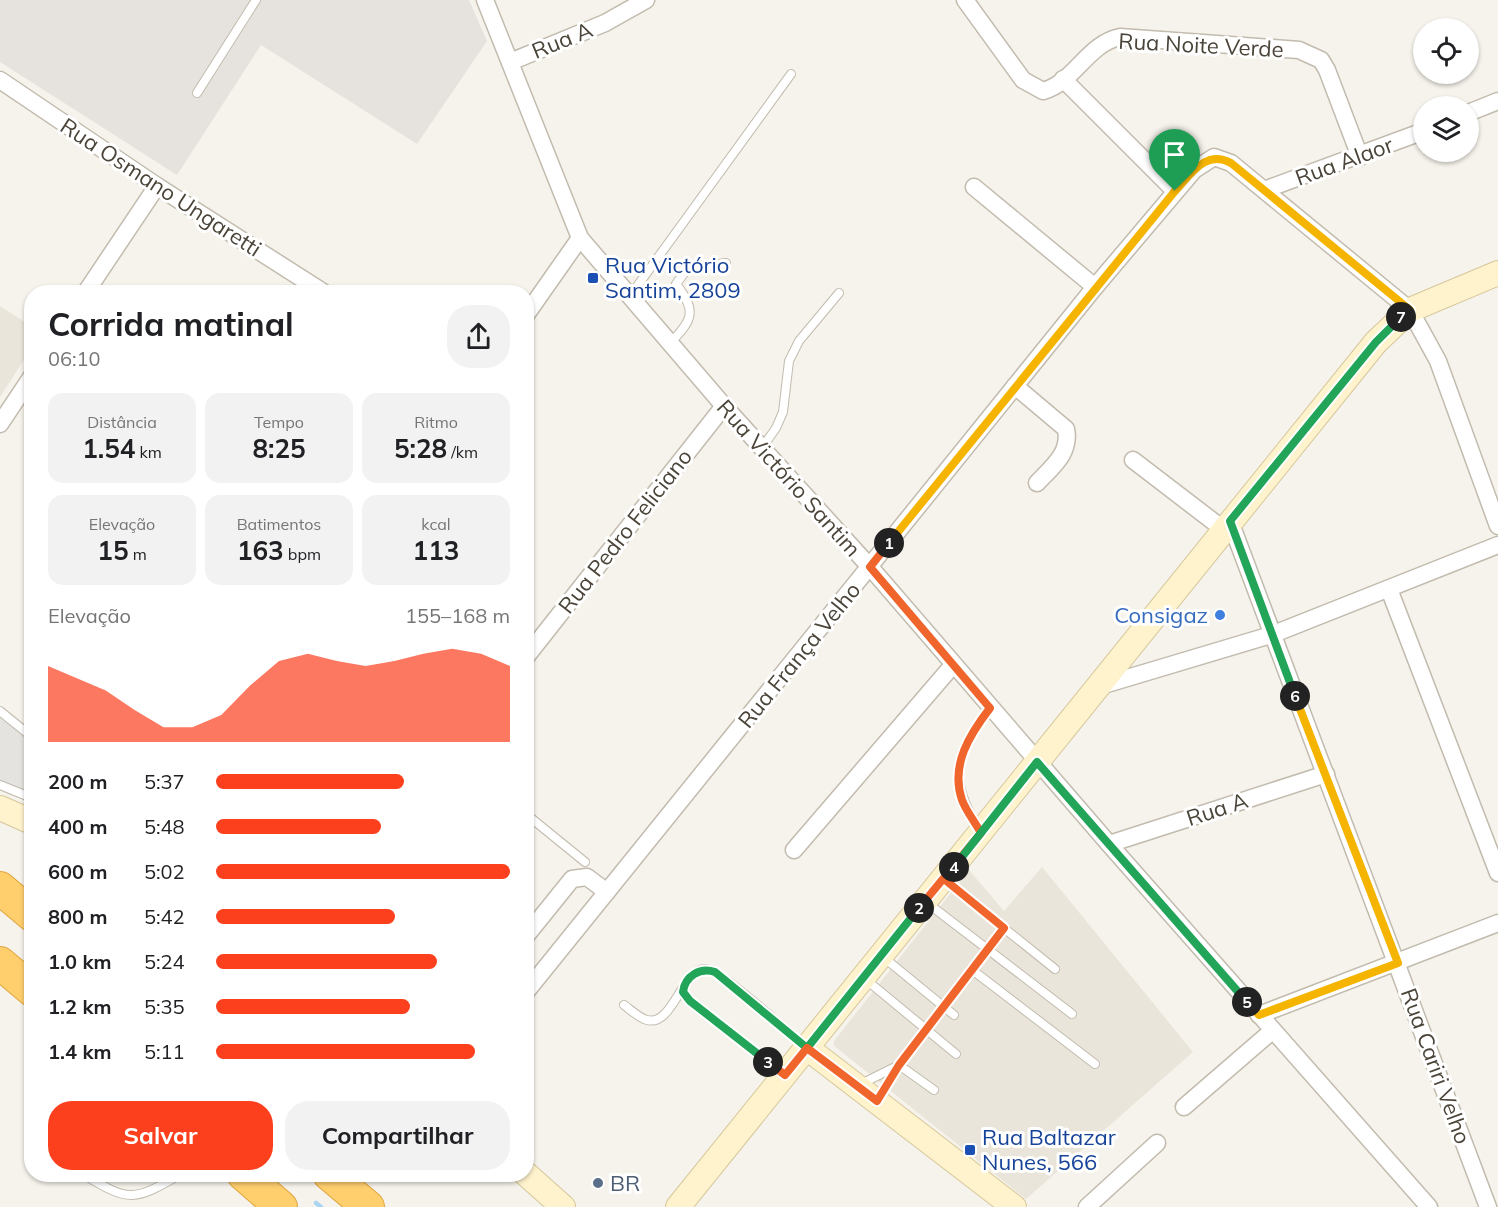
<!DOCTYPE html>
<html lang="pt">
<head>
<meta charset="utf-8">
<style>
  body { margin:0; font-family:Mulish,sans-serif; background:#f2f2f2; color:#202124; height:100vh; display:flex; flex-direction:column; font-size:22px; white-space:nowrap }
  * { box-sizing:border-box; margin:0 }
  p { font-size:20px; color:#757577 }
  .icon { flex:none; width:33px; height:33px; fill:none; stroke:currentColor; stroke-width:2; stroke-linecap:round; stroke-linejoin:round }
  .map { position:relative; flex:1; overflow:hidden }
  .panel { position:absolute; left:24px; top:285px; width:510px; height:897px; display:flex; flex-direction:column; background:#fff; border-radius:24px; box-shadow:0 2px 4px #0004 }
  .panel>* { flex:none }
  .tools { position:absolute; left:1413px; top:18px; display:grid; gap:12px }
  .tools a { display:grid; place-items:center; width:66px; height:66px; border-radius:50%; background:#fff; box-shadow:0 2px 4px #0004; font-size:30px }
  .pin { position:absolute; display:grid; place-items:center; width:51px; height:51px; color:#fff; margin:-62px -26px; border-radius:50% 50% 50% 0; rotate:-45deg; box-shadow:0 0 6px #0007 }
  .pin .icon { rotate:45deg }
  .km { position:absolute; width:30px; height:30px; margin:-15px; border-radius:50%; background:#222; color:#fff; font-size:16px; line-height:30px; text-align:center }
  .round { display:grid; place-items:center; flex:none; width:63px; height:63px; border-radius:24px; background:#f2f2f2 }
  .summary { display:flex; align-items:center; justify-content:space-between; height:102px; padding:0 24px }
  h1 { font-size:33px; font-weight:700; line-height:45px }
  .stats { display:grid; grid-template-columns:repeat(3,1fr); gap:9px; height:102px; padding:6px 24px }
  .stats div { display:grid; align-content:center; border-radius:15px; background:#f2f2f2; text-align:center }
  .stats b { font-size:26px; font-weight:700 }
  .stats small { font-size:16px; font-weight:400 }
  .stats p { font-size:16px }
  .chart { height:168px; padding:12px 24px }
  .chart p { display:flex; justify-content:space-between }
  .chart svg { width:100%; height:108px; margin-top:6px; fill:#fc3f1d; opacity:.7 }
  .button { display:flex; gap:12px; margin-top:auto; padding:12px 24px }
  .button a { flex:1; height:69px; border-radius:24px; background:#fc3f1d; color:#fff; font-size:24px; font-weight:700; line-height:69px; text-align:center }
  .button a+a { background:#f2f2f2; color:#202124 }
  ul { padding:0 24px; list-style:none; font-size:20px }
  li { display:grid; grid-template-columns:96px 72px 1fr; align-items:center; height:45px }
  li i { height:15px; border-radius:8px; background:#fc3f1d }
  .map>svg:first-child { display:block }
  .residential { fill:#eae5da }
  .industrial { fill:#e6e2dd }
  .parking { fill:#e5e3e0 }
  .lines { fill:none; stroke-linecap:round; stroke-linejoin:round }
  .stream { stroke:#a9d4f2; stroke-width:4.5 }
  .lane-casing { stroke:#c2bbae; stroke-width:10 }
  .street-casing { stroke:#c2bbae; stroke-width:19 }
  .secondary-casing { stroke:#d6c79b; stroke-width:26 }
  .highway-casing { stroke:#e0a43c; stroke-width:34 }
  .lane { stroke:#fff; stroke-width:8 }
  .street { stroke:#fff; stroke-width:16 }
  .secondary { stroke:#fff3cd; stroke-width:24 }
  .highway { stroke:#ffcf6e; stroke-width:32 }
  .split-1-casing { stroke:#fff; stroke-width:12 }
  .split-2-casing { stroke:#fff; stroke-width:12 }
  .split-3-casing { stroke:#fff; stroke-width:12 }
  .split-4-casing { stroke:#fff; stroke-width:12 }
  .split-5-casing { stroke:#fff; stroke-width:12 }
  .split-6-casing { stroke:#fff; stroke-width:12 }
  .split-7-casing { stroke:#fff; stroke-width:12 }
  .split-8-casing { stroke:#fff; stroke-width:12 }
  .split-1 { stroke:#f5b400; stroke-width:8 }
  .split-2 { stroke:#f0652b; stroke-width:8 }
  .split-3 { stroke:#22a559; stroke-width:8 }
  .split-4 { stroke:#f0652b; stroke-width:8 }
  .split-5 { stroke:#22a559; stroke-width:8 }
  .split-6 { stroke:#f5b400; stroke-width:8 }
  .split-7 { stroke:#22a559; stroke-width:8 }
  .split-8 { stroke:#f5b400; stroke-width:8 }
  .transit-dot { fill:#1a4fb4; stroke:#fff; stroke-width:2 }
  .shop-dot { fill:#3f7fe0; stroke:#fff; stroke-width:2 }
  .service-dot { fill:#5c6f8a; stroke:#fff; stroke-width:2 }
  .labels { text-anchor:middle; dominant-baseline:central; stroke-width:6; stroke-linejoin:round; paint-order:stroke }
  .street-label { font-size:22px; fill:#4b4439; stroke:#fff }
  .transit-label { font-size:22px; fill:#164399; stroke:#fff; text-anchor:start }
  .shop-label { font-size:22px; fill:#366cbe; stroke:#fff; text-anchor:end }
  .service-label { font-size:22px; fill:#4e5e75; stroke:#fff; text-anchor:start }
</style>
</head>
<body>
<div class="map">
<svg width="1498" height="1207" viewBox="0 0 1498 1207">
  <rect width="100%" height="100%" fill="#f6f3ec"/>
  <g class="residential">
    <polygon points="0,306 31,326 32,347 0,397"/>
    <polygon points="1042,867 1193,1052 1026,1199 848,1057 834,1046 834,1041 969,870 1004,911"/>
  </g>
  <polygon class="industrial" points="0,0 469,0 487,41 417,144 261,45 177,175 0,62"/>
  <polygon class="parking" points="0,706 31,731 31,803 0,789"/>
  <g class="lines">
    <polyline class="stream" points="316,1203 321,1207"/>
    <g class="lane-casing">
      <g id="lane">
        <polyline points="197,93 256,0"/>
        <polyline points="630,296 791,74"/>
        <path d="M 670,343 C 693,320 697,311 676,284 L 688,268 L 726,263"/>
        <polyline points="762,448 776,428 783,412 789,361 799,341 839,293"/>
        <polyline points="0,711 32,737"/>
        <polyline points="0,785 32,798"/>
        <polyline points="526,814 585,862"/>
        <path d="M 979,830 C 948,776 953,757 990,708"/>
        <polyline points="944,880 1055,969"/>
        <polyline points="926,902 1072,1014"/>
        <polyline points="882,956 954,1015"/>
        <polyline points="971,969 1095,1064"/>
        <polyline points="864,978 956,1054"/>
        <polyline points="683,992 690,1001 782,1073"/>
        <path d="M 624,1005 C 631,1010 639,1018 647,1020 C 673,1027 682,968 706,969 C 720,969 789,1033 804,1046"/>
        <polyline points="861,1084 899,1065 1004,928"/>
        <polyline points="878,1099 899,1065 934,1090"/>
        <path d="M 83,1174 C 130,1203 134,1201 181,1174"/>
      </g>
    </g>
    <g class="street-casing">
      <g id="street">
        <polyline points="485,0 580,238 724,406 870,567 1109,844 1429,1207"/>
        <path d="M 965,0 L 1023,80 L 1043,91 C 1075,82 1087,44 1120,37 L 1299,50 L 1321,60 L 1327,70 L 1360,157"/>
        <polyline points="510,62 605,23 646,0"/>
        <polyline points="1063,79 1175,191"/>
        <polyline points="0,80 157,186 323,292"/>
        <polyline points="1468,113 1498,101"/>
        <polyline points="974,187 1095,287"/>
        <polyline points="1264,190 1424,131"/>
        <polyline points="86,292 157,186"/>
        <polyline points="526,315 580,238"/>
        <path d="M 1015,386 L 1066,429 C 1071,453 1052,467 1037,483"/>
        <polyline points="0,424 32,376"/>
        <polyline points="1133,460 1223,529"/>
        <polyline points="1230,521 1488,1207"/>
        <polyline points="1389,589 1498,873"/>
        <polyline points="526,657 724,406"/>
        <polyline points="1097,687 1271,635 1498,545"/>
        <polyline points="1109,844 1326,774"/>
        <polyline points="794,850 953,665"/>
        <polyline points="526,936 572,879 587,877 607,892"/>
        <polyline points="526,992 1095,287 1194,170 1214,157 1231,163 1410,310 1438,361 1498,526"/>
        <polyline points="1259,1015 1498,923"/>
        <polyline points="1184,1107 1272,1031"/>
        <polyline points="1087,1207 1157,1143"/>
      </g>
    </g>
    <g class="secondary-casing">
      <g id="secondary">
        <polyline points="0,808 32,822"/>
        <polyline points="807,1048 1014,1207"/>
        <polyline points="526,1174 563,1207"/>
        <polyline points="678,1207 1376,342 1410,310 1498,273"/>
      </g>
    </g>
    <g class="highway-casing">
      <g id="highway">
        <polyline points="0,888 32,915"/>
        <polyline points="0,963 32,990"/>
        <polyline points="243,1174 281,1207"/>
        <polyline points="329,1174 368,1207"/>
      </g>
    </g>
    <use href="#lane" class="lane"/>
    <use href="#street" class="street"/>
    <use href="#secondary" class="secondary"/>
    <use href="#highway" class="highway"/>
  </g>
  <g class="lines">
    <g class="split-1-casing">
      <polyline id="split-1" points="889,543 1175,191"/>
    </g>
    <g class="split-2-casing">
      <path id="split-2" d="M 889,543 L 870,567 L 990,708 C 970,734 950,765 962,800 C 966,811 975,822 981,833 L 919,908"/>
    </g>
    <g class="split-3-casing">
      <path id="split-3" d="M 768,1062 L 690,1001 L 683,992 C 685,976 700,967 715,972 L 807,1048 L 919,908"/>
    </g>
    <g class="split-4-casing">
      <polyline id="split-4" points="768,1062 785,1075 807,1048 877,1101 899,1065 1004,928 944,879 954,867"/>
    </g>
    <g class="split-5-casing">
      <polyline id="split-5" points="954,867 1037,762 1247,1002"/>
    </g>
    <g class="split-6-casing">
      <polyline id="split-6" points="1247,1002 1259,1015 1398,963 1295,696"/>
    </g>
    <g class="split-7-casing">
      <polyline id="split-7" points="1295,696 1230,521 1376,342 1401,317"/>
    </g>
    <g class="split-8-casing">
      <path id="split-8" d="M 1175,191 C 1191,174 1206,149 1231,163 L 1410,310 L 1401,317"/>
    </g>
    <use href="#split-1" class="split-1"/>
    <use href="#split-2" class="split-2"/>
    <use href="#split-3" class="split-3"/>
    <use href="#split-4" class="split-4"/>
    <use href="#split-5" class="split-5"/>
    <use href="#split-6" class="split-6"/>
    <use href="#split-7" class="split-7"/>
    <use href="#split-8" class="split-8"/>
  </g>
  <g class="transit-dot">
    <rect x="587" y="272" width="12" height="12" rx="3"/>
    <rect x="964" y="1144" width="12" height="12" rx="3"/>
  </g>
  <circle class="shop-dot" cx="1220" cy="615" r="6"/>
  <circle class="service-dot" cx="598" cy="1183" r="6"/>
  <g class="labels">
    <g class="street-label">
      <text transform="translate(562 40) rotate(-22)">Rua A</text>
      <text transform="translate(1201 45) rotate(3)">Rua Noite Verde</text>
      <text transform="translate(1344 161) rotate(-20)">Rua Alaor</text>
      <text transform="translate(161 187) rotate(33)">Rua Osmano Ungaretti</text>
      <text transform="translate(789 478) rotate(48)">Rua Victório Santim</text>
      <text transform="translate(625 531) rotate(-52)">Rua Pedro Feliciano</text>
      <text transform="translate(799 655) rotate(-51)">Rua França Velho</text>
      <text transform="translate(1217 809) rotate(-18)">Rua A</text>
      <text transform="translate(1436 1066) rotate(70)">Rua Cariri Velho</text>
    </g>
    <g class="transit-label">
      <text x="605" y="265">Rua Victório<tspan x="605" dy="25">Santim, 2809</tspan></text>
      <text x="982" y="1137">Rua Baltazar<tspan x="982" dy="25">Nunes, 566</tspan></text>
    </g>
    <g class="shop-label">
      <text x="1208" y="615">Consigaz</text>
    </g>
    <g class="service-label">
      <text x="610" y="1183">BR</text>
    </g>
  </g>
</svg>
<div class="tools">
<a><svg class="icon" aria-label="locate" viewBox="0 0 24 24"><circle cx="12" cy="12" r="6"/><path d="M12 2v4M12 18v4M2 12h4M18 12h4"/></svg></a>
<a><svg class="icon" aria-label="layers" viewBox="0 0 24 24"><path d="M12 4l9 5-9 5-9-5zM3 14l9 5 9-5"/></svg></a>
</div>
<div class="pin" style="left:1175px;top:191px;background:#1e9e55"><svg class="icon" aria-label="arrive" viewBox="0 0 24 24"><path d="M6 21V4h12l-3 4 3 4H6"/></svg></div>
<b class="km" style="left:889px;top:543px">1</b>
<b class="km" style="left:919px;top:908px">2</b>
<b class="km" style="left:768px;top:1062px">3</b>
<b class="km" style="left:954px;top:867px">4</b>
<b class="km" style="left:1247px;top:1002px">5</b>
<b class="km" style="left:1295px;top:696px">6</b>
<b class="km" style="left:1401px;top:317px">7</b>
<section class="panel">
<div class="summary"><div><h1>Corrida matinal</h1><p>06:10</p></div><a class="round"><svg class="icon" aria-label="share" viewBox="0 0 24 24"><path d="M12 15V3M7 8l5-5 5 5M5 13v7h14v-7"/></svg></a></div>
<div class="stats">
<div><p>Distância</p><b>1.54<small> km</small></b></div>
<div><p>Tempo</p><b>8:25</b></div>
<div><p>Ritmo</p><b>5:28<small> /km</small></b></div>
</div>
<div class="stats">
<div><p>Elevação</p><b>15<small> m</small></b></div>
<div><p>Batimentos</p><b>163<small> bpm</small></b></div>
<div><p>kcal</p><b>113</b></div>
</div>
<div class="chart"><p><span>Elevação</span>155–168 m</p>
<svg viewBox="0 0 160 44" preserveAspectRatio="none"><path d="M0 44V13L10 18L20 23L30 31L40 38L50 38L60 33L70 21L80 11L90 8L100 11L110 13L120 11L130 8L140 6L150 8L160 13V44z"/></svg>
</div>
<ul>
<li><b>200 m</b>5:37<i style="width:64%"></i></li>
<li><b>400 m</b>5:48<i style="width:56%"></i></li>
<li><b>600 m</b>5:02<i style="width:100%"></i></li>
<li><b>800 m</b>5:42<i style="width:61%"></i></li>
<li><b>1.0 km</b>5:24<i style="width:75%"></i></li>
<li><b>1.2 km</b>5:35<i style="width:66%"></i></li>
<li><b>1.4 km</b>5:11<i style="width:88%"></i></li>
</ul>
<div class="button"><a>Salvar</a><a>Compartilhar</a></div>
</section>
</div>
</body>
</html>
